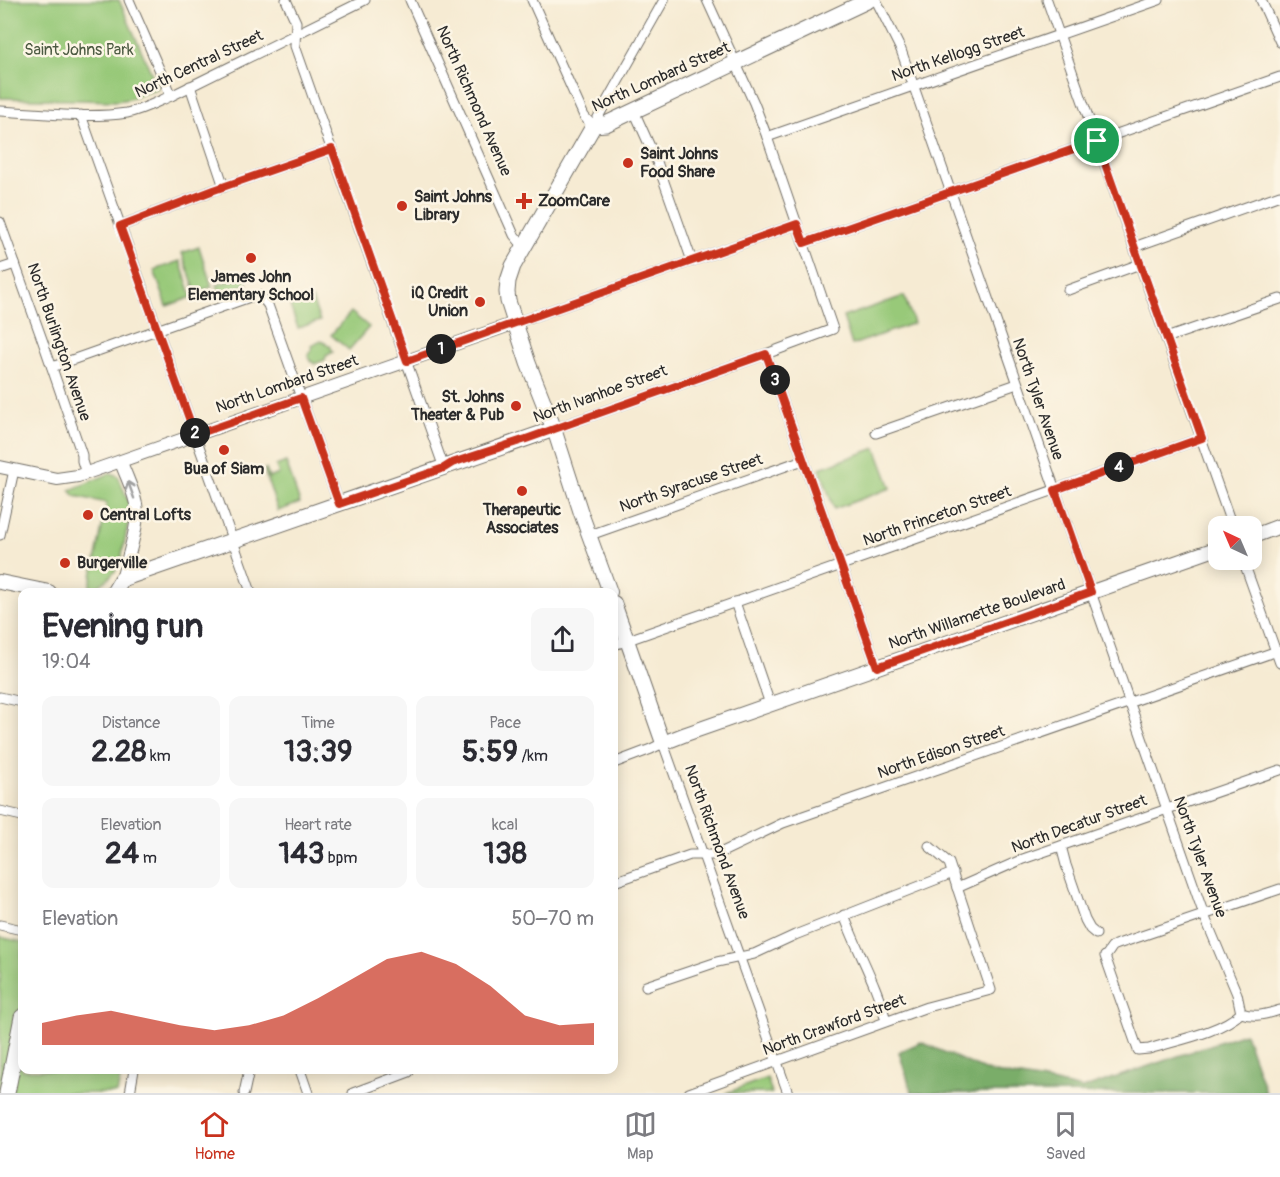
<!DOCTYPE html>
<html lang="en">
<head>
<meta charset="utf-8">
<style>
  body { margin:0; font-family:Pangolin,sans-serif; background:#f7f7f7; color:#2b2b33; height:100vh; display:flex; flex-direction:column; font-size:22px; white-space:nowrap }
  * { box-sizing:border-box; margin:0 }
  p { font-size:20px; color:#7c7c81 }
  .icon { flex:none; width:33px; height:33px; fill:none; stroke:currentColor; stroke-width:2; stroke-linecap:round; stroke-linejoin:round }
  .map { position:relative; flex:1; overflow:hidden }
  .side { position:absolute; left:18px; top:588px; width:600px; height:486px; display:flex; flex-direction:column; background:#fff; border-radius:12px; box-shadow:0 3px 15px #0003 }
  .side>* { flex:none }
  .needle { width:39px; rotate:316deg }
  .fabs { position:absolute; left:1208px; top:516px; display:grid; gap:12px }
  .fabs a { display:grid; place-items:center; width:54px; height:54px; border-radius:12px; background:#fff; box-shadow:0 3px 15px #0003; font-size:30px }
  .pin { position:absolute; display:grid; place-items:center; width:51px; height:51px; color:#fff; margin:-26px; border:3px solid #fff; border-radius:50%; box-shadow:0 2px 6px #0007 }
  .km { position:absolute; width:30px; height:30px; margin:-15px; border-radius:50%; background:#222; color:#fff; font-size:16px; line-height:30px; text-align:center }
  .round { display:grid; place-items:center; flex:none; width:63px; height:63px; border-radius:12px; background:#f7f7f7 }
  .summary { display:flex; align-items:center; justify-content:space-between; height:102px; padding:0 24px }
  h1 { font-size:33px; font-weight:700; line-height:45px }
  .stats { display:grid; grid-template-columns:repeat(3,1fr); gap:9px; height:102px; padding:6px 24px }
  .stats div { display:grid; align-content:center; border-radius:12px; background:#f7f7f7; text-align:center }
  .stats b { font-size:30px; font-weight:700 }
  .stats small { font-size:16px; font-weight:400 }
  .stats p { font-size:16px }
  .chart { height:168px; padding:12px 24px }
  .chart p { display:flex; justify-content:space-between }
  .chart svg { width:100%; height:108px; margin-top:6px; fill:#c8321e; opacity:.7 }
  .menu { display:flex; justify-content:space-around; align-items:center; height:84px; border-top:2px solid #e1e1e2; background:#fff; font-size:16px; color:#7c7c81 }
  .menu a { display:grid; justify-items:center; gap:3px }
  .menu .current { color:#c8321e }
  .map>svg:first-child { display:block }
  .green { fill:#98c979; stroke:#627a52; stroke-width:1.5 }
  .forest { fill:#7aad69; stroke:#526c4a; stroke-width:1.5 }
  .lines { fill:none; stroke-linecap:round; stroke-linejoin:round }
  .minor-casing { stroke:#726e66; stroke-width:11 }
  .tertiary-casing { stroke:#726e66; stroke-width:14 }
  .secondary-casing { stroke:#726e66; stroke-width:16 }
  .primary-casing { stroke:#726e66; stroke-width:17 }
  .minor { stroke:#fff; stroke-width:9 }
  .tertiary { stroke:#fff; stroke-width:12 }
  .secondary { stroke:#fff; stroke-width:14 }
  .primary { stroke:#fff; stroke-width:15 }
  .oneway { stroke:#a0a0a0 }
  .route-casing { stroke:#fff; stroke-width:12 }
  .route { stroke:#c8321e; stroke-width:8 }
  .poi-dot { fill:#c8321e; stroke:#fcf5e5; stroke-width:2 }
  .labels { text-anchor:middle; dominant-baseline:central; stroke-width:5; stroke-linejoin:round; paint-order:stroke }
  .park-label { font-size:16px; fill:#4c5a42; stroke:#fcf5e5 }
  .street-label { font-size:16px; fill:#2b2b2b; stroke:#fcf5e5 }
  .poi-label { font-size:16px; font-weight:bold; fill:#2b2b2b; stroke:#fcf5e5; text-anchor:start }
</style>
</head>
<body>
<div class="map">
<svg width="1280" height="1093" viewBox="0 0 1280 1093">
  <rect width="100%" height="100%" fill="#fcf5e5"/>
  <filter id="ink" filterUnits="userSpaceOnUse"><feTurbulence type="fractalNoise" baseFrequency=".0167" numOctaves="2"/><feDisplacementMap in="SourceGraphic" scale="12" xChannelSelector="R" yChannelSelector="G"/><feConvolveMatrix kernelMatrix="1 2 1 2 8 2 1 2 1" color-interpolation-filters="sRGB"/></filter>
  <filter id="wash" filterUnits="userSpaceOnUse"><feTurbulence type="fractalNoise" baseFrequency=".008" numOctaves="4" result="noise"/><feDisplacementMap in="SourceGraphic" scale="24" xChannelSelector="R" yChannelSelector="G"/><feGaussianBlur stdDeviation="1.35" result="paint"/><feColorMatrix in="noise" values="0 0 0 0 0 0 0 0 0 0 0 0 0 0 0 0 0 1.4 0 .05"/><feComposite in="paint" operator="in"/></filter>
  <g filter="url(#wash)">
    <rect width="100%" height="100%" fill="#f6ebd3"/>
    <g class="green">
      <polygon points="0,0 119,0 158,88 129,99 116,101 0,98"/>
      <polygon points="199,247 212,287 196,292 182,253"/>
      <polygon points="180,261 192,297 167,306 154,270"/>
      <polygon points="244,276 247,284 220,294 217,285"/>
      <polygon points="904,296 914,323 852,345 843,317"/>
      <polygon points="312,299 320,321 298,328 290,306"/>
      <polygon points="351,312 369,327 349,350 331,335"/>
      <polygon points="321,341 330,346 333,352 326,356 325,360 314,364 313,362 311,362 308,355 312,348 311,346"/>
      <polygon points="876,448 891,488 834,509 820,468"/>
      <polygon points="286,462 300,503 278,511 264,470 266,469 269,478 279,474 276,466"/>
      <polygon points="111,473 118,476 131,508 121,560 115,571 109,578 96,588 89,591 107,503 75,496 70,490"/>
      <polygon points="0,937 22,942 22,1070 122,1070 117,1093 0,1093"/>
      <polygon points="767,1078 772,1093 726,1093"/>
    </g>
    <polygon class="forest" points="1245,1033 1266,1093 912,1093 899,1052 921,1042 989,1072 1051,1082 1082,1089"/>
  </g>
  <g filter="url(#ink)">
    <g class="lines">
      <g class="minor-casing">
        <g id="minor">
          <polyline points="129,0 171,96"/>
          <polyline points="286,0 296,22 295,46 444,468"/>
          <polyline points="410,0 514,235 524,247"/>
          <polyline points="532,0 584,116 589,122 594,125 603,108 664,0"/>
          <polyline points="876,0 901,50 1204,915 1237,994 1241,1013"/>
          <polyline points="1047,0 1232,526"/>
          <polyline points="1261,0 1280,42"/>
          <polyline points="190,86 224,187"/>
          <path d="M 0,111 C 39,113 89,119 127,113 C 142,110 157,102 171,96 L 365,0"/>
          <polyline points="634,111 657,162 692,261"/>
          <polyline points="81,115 251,592"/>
          <polyline points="767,137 1159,0"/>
          <polyline points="0,222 43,342 82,455 82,461 86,474"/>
          <polyline points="120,226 214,190 332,149"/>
          <polyline points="804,243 1280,77"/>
          <polyline points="1134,247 1280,195"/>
          <polyline points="0,269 15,264"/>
          <polyline points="1068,290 1140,264"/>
          <polyline points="515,323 797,224"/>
          <polyline points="1166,338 1280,299"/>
          <polyline points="766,354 877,667"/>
          <polyline points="52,367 250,297 261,296 268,305 339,504"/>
          <polyline points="554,429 766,354 833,329 767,137 754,103 707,0"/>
          <polyline points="876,433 1017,384"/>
          <polyline points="0,535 14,470"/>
          <polyline points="590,535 803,460"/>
          <polyline points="1243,560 1280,663"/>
          <polyline points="735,602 770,704"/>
          <polyline points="614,645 1202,438"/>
          <polyline points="0,697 22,702"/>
          <polyline points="614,763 651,749 663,743 788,1093"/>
          <polyline points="0,811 22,816"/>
          <polyline points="1061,846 1066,865 1085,920 1090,929 1096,934"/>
          <polyline points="614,882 690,855 716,855 783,823 1280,650"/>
          <polyline points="957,888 1023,859 1280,770"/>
          <path d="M 844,915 C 857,951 877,984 886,1021"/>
          <polyline points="0,925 22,930"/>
          <polyline points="646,986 717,962 754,954 795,935 953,873"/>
          <path d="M 1241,1013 C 1219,1033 1177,1040 1149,1049 L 1138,1050 L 1105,956 C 1110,953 1110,947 1115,945 L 1280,889"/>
          <path d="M 1241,1013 C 1256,1018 1266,1014 1280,1010"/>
          <polyline points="300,1070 308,1093"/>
          <polyline points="130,1093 134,1070"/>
          <polyline points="244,1093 249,1070"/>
          <polyline points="353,1093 409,1072"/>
          <polyline points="689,1093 927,1007 991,990 949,863 929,846"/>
        </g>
      </g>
      <g class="tertiary-casing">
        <g id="tertiary">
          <path d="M 121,462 C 126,477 136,494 137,511 C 138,527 127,562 122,579"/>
          <polyline points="0,467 57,479 78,476 515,323"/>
        </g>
      </g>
      <g class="secondary-casing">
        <g id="secondary">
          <polyline points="554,429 581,513 610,592"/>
          <polyline points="1251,537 1280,526"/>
          <polyline points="0,582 49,592"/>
          <polyline points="614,603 663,743 686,734 1218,548"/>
        </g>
      </g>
      <g class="primary-casing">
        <g id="primary">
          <polyline points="114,592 122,579 554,429 528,363 508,301 507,292 508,281 513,266 594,125 606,124 869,0"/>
          <polyline points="7,1093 22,1017"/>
        </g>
      </g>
      <use href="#minor" class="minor"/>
      <use href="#tertiary" class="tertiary"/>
      <use href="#secondary" class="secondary"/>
      <use href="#primary" class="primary"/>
    </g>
    <defs><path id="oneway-shaft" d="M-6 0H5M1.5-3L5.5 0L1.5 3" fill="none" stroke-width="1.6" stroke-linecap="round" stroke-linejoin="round" transform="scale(1.5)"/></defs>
    <use class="oneway" href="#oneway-shaft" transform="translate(131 490) rotate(-110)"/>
  </g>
  <g class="lines" filter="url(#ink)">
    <g class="route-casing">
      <polygon id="route" points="1097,141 1202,438 1055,490 1091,592 877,667 766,354 526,439 452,463 444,468 339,504 301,398 195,435 120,226 214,190 332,149 407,361 797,224 804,243"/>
    </g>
    <use href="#route" class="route"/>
  </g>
  <g class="poi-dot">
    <circle cx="628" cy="163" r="6"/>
    <path d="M521 192h6v6h6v6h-6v6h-6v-6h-6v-6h6z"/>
    <circle cx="402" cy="206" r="6"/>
    <circle cx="251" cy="258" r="6"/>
    <circle cx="480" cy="302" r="6"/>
    <circle cx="516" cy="406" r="6"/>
    <circle cx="224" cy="450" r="6"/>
    <circle cx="522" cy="491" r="6"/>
    <circle cx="88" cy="515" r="6"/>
    <circle cx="65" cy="563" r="6"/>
  </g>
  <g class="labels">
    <g class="park-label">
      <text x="79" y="50">Saint Johns Park</text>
    </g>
    <g class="street-label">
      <text transform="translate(958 54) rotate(-19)">North Kellogg Street</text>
      <text transform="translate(199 64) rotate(-25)">North Central Street</text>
      <text transform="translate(661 77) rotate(-24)">North Lombard Street</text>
      <text transform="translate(474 101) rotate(66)">North Richmond Avenue</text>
      <text transform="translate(59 342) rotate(71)">North Burlington Avenue</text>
      <text transform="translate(287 384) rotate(-19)">North Lombard Street</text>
      <text transform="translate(600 394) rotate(-20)">North Ivanhoe Street</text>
      <text transform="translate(1038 399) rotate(71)">North Tyler Avenue</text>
      <text transform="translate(691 483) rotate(-19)">North Syracuse Street</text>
      <text transform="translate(937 516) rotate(-19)">North Princeton Street</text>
      <text transform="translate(977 614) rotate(-19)">North Willamette Boulevard</text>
      <text transform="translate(941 752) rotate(-19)">North Edison Street</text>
      <text transform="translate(1079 824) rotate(-20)">North Decatur Street</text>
      <text transform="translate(717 842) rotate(70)">North Richmond Avenue</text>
      <text transform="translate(1200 857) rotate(70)">North Tyler Avenue</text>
      <text transform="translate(834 1025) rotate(-20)">North Crawford Street</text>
    </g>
    <g class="poi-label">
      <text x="640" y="154">Saint Johns<tspan x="640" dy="18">Food Share</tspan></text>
      <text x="414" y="197">Saint Johns<tspan x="414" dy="18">Library</tspan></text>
      <text x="538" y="201">ZoomCare</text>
      <text x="251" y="277" text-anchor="middle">James John<tspan x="251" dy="18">Elementary School</tspan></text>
      <text x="468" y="293" text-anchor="end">iQ Credit<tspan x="468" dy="18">Union</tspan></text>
      <text x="504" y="397" text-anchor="end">St. Johns<tspan x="504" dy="18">Theater &amp; Pub</tspan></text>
      <text x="224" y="469" text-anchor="middle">Bua of Siam</text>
      <text x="522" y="510" text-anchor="middle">Therapeutic<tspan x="522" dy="18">Associates</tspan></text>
      <text x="100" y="515">Central Lofts</text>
      <text x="77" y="563">Burgerville</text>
    </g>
  </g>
</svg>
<div class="fabs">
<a><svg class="needle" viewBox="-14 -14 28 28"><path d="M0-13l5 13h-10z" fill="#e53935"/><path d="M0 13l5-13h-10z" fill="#7c7c81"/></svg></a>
</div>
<div class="pin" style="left:1097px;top:141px;background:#1e9e55"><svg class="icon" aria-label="arrive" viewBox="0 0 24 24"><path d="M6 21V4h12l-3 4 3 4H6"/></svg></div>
<b class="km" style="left:441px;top:349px">1</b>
<b class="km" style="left:195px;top:433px">2</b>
<b class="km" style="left:775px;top:380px">3</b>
<b class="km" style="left:1119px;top:467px">4</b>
<section class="side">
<div class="summary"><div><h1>Evening run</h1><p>19:04</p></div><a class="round"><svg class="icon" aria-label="share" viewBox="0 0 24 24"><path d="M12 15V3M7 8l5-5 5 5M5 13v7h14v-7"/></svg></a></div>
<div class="stats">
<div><p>Distance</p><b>2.28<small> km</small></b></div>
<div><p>Time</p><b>13:39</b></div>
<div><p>Pace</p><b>5:59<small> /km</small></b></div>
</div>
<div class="stats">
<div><p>Elevation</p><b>24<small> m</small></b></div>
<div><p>Heart rate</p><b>143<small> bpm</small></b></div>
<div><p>kcal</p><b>138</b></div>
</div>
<div class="chart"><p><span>Elevation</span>50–70 m</p>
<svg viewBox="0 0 160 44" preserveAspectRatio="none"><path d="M0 44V35L10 32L20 30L30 33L40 36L50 38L60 36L70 32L80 25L90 17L100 9L110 6L120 11L130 20L140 32L150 36L160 35V44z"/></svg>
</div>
</section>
</div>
<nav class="menu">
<a class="current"><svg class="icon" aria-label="home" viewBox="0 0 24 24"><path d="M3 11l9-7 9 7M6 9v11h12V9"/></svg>Home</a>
<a><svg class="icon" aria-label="map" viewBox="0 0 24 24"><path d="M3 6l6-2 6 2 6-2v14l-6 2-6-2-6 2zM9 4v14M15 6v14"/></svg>Map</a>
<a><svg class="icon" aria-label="saved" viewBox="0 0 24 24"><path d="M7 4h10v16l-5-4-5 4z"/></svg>Saved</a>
</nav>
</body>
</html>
